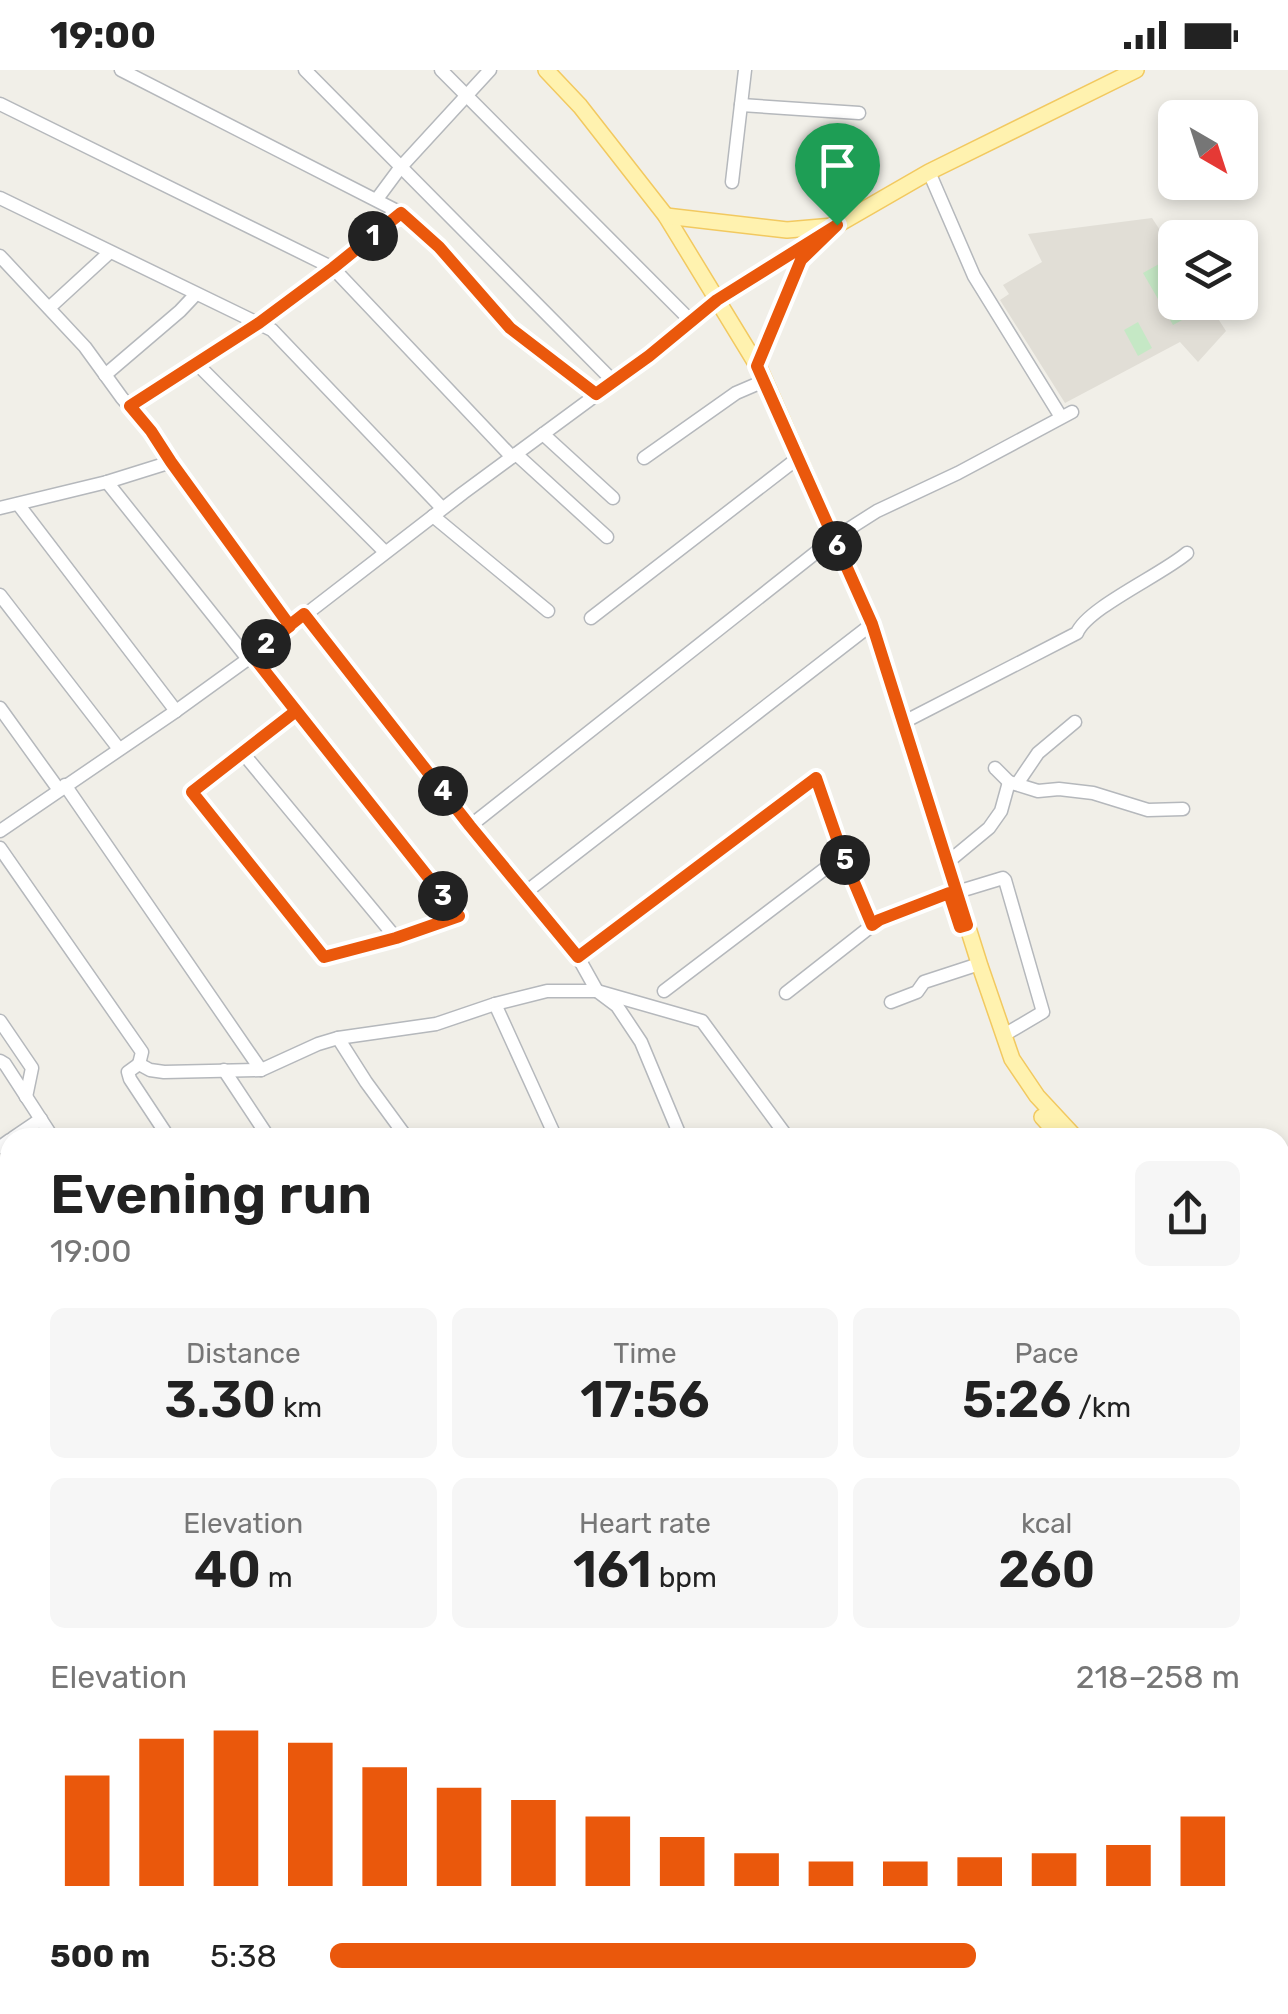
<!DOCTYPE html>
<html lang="en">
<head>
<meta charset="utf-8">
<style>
  body { margin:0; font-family:Rubik,sans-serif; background:#f6f6f6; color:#222; height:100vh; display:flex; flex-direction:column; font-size:38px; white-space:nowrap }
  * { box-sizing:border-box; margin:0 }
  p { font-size:32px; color:#767676 }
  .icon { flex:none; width:55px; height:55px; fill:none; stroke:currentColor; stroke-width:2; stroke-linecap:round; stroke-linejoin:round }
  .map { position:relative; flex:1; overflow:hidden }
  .panel { position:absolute; left:0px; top:1058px; width:1290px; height:888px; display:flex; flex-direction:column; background:#fff; border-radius:30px 30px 0 0; box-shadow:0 5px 15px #0003 }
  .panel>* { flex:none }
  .needle { width:65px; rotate:141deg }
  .buttons { position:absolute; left:1158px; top:30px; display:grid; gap:20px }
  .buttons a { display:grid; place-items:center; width:100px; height:100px; border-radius:15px; background:#fff; box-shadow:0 5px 15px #0003; font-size:50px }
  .pin { position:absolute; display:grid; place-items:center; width:85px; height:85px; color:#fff; margin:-102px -42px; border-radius:50% 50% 50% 0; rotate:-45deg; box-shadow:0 0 10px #0007 }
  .pin .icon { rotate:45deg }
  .km { position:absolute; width:50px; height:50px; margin:-25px; border-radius:50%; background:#222; color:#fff; font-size:28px; line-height:50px; text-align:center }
  .round { display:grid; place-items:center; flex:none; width:105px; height:105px; border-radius:15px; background:#f6f6f6 }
  .head { display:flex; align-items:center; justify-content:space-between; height:170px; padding:0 50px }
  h1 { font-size:55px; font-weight:600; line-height:75px }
  .stats { display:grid; grid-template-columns:repeat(3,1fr); gap:15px; height:170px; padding:10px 50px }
  .stats div { display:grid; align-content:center; border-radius:15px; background:#f6f6f6; text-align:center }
  .stats b { font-size:50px; font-weight:600 }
  .stats small { font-size:28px; font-weight:400 }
  .stats p { font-size:28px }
  .chart { height:280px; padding:20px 50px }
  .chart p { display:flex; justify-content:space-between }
  .chart svg { width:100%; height:180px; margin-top:10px; stroke:#ea580c; stroke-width:6 }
  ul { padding:0 50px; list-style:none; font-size:32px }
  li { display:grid; grid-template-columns:160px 120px 1fr; align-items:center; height:75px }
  li i { height:25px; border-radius:12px; background:#ea580c }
  .status { display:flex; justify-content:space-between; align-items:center; height:70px; padding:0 50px; background:#fff; direction:ltr }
  .status svg { height:28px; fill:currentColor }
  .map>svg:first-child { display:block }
  .education { fill:#e1ded6 }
  .cemetery { fill:url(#cemetery-stones) }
  .pitch { fill:#c5e8c5 }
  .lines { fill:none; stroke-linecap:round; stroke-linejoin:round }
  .minor-casing { stroke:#b5b8bc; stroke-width:15 }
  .major-casing { stroke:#f2c960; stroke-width:18 }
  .minor { stroke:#fff; stroke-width:12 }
  .major { stroke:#fff2af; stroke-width:15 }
  .route-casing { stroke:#fff; stroke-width:20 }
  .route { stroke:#ea580c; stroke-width:12 }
</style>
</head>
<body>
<div class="status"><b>19:00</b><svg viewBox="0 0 49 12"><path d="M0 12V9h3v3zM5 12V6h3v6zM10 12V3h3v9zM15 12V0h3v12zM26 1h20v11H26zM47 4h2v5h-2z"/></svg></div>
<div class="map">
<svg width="1288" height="1944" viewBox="0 0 1288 1944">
  <defs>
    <pattern id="cemetery-stones" width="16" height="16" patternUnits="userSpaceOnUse" patternTransform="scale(2.5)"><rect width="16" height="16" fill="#c5e8c5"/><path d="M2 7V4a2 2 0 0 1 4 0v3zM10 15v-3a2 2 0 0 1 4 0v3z" fill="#a3c0a4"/></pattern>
  </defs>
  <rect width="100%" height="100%" fill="#f1efe8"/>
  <g class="education">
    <polygon points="1152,148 1175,183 1175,232 1208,233 1226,261 1198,292 1180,272 1065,333 1000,230 1009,224 1003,215 1042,192 1028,164"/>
    <polygon points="1280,1315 1288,1325 1288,1493 1280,1499"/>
  </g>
  <polygon class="cemetery" points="613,1935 723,1935 727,1944 615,1944"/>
  <g class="pitch">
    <polygon points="1166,190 1175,207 1175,232 1190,233 1195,243 1173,255 1143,203"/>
    <polygon points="1138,252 1152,278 1138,286 1124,260"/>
  </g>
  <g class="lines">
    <g class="minor-casing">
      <g id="minor">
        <polyline points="121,0 401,143 439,177 510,258 596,324"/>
        <polyline points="305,0 614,312"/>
        <polyline points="441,0 692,252"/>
        <polyline points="0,34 333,198 512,387"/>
        <polyline points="741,35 859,43"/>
        <polyline points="929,102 974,206 1061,347"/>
        <polyline points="732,112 745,0"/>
        <polyline points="0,128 272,260 442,438"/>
        <polyline points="377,129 400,98 490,0"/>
        <polyline points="0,186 85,277 122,328 151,361 171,392 290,556"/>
        <polyline points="49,238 110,182"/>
        <polyline points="197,294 385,482"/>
        <polyline points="105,305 180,241 196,224"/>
        <polyline points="130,337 259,253 333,198 401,143"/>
        <polyline points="543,364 613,428"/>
        <polyline points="516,384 607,467"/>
        <polyline points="644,388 736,323 764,311"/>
        <polyline points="107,412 248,589"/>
        <polyline points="18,434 176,641"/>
        <polyline points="0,438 107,412 171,392"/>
        <polyline points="433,446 548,541"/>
        <polyline points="0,525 119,679"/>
        <polyline points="305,544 470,756 578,887 597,921 617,936 641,972 681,1068"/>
        <polyline points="591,548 798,388"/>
        <polyline points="252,585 459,846 396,868 324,887 192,722 296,641"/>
        <polyline points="0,638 59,720"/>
        <path d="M 904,652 L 1077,563 C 1087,538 1163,504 1187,483"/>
        <polyline points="242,682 396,868"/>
        <polyline points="995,698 1009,712"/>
        <polyline points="1017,714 1038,683 1075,652"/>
        <polyline points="65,715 261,1000"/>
        <polyline points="470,756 833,469 877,441 958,403 1072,342"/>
        <polyline points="0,761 176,641 248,589 463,423 649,286 717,230"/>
        <polyline points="0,778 142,982 139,994"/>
        <polyline points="948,792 989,758 1001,741 1009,712 1038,721 1059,719 1093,723 1148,740 1183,739"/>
        <polyline points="526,822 872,554"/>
        <polyline points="957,822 1003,808 1005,810 1043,942 1004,965"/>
        <polyline points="578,887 816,708 843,785 872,855"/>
        <polyline points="664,921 843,785"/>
        <polyline points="786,923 879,850 949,823"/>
        <polyline points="891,932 917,922 924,912 973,896"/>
        <polyline points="495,934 556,1068"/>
        <polyline points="0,951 32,998 26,1027"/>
        <polyline points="338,968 366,1012 407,1068"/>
        <polyline points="0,991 5,994 53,1068"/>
        <polyline points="139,994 150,1000 164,1002 261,1000 318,974 338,968 436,954 495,934 547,921 597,921 702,951 788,1068"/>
        <polyline points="139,994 128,1002 130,1009 169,1068"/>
        <polyline points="224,1000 269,1068"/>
        <polyline points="13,1068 41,1049"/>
        <polyline points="0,1077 10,1070"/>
        <polyline points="0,1164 10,1157"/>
        <polyline points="0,1259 10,1252"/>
        <polyline points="0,1352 10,1345"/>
        <polyline points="0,1443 10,1436"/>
        <polyline points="0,1533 10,1527"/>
        <polyline points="0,1547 10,1562"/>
        <polyline points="0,1701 10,1655"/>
        <polyline points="0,1822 10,1823"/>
        <polyline points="235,1935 247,1944"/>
        <polyline points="275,1935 280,1944"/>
        <polyline points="388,1935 393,1944"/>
        <polyline points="463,1935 475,1944"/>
        <polyline points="788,1935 793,1944"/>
        <polyline points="869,1935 876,1944"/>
        <polyline points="523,1944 546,1935"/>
        <polyline points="931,1944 940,1935"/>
      </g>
    </g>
    <g class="major-casing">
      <g id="major">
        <polyline points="546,0 580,36 666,146 760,300 872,554 980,896 1012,989 1037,1026 1076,1068"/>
        <polyline points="666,146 787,160 833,156"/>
        <polyline points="717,230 837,155 929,102 1136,0"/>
        <polyline points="757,296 801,190 813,179"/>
        <polyline points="1042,1047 1061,1068"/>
        <polyline points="1280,1189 1288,1182"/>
        <polyline points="1280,1204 1288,1197"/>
        <polyline points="1280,1283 1288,1291"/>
        <polyline points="1288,1600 1283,1605 1288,1611"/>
      </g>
    </g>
    <use href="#minor" class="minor"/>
    <use href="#major" class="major"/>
  </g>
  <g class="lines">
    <g class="route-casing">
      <polyline id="route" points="837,155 717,230 649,286 596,324 510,258 439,177 401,143 333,198 259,253 130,336 151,361 171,392 290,556 252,585 296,641 192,722 324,887 396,868 459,846 252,585 304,544 470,756 578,887 816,708 843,786 872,855 879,850 949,823 960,857 967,855 872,554 757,296 801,190 837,155"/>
    </g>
    <use href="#route" class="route"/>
  </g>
</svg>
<div class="buttons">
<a><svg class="needle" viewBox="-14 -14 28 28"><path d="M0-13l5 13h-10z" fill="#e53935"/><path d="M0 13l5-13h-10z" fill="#767676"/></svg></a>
<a><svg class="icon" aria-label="layers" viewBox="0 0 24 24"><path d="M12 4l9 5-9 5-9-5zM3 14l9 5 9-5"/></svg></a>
</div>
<div class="pin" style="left:837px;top:155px;background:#1e9e55"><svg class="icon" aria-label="arrive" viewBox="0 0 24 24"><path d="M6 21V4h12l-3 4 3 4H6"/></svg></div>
<b class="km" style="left:373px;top:166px">1</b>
<b class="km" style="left:266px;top:574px">2</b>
<b class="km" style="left:443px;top:826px">3</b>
<b class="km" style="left:443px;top:721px">4</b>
<b class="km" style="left:845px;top:790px">5</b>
<b class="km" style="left:837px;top:476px">6</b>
<section class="panel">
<div class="head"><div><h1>Evening run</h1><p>19:00</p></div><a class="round"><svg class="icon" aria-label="share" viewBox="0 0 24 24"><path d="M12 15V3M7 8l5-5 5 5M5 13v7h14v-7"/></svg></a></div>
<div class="stats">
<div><p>Distance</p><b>3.30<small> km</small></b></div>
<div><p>Time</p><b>17:56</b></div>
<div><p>Pace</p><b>5:26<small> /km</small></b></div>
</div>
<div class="stats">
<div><p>Elevation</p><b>40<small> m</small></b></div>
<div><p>Heart rate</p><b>161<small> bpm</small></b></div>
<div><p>kcal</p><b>260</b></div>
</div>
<div class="chart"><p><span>Elevation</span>218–258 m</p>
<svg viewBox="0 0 160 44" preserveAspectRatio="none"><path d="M5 44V17M15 44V8M25 44V6M35 44V9M45 44V15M55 44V20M65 44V23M75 44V27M85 44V32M95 44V36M105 44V38M115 44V38M125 44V37M135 44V36M145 44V34M155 44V27"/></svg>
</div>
<ul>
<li><b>500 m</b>5:38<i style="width:71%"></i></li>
</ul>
</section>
</div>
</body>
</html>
